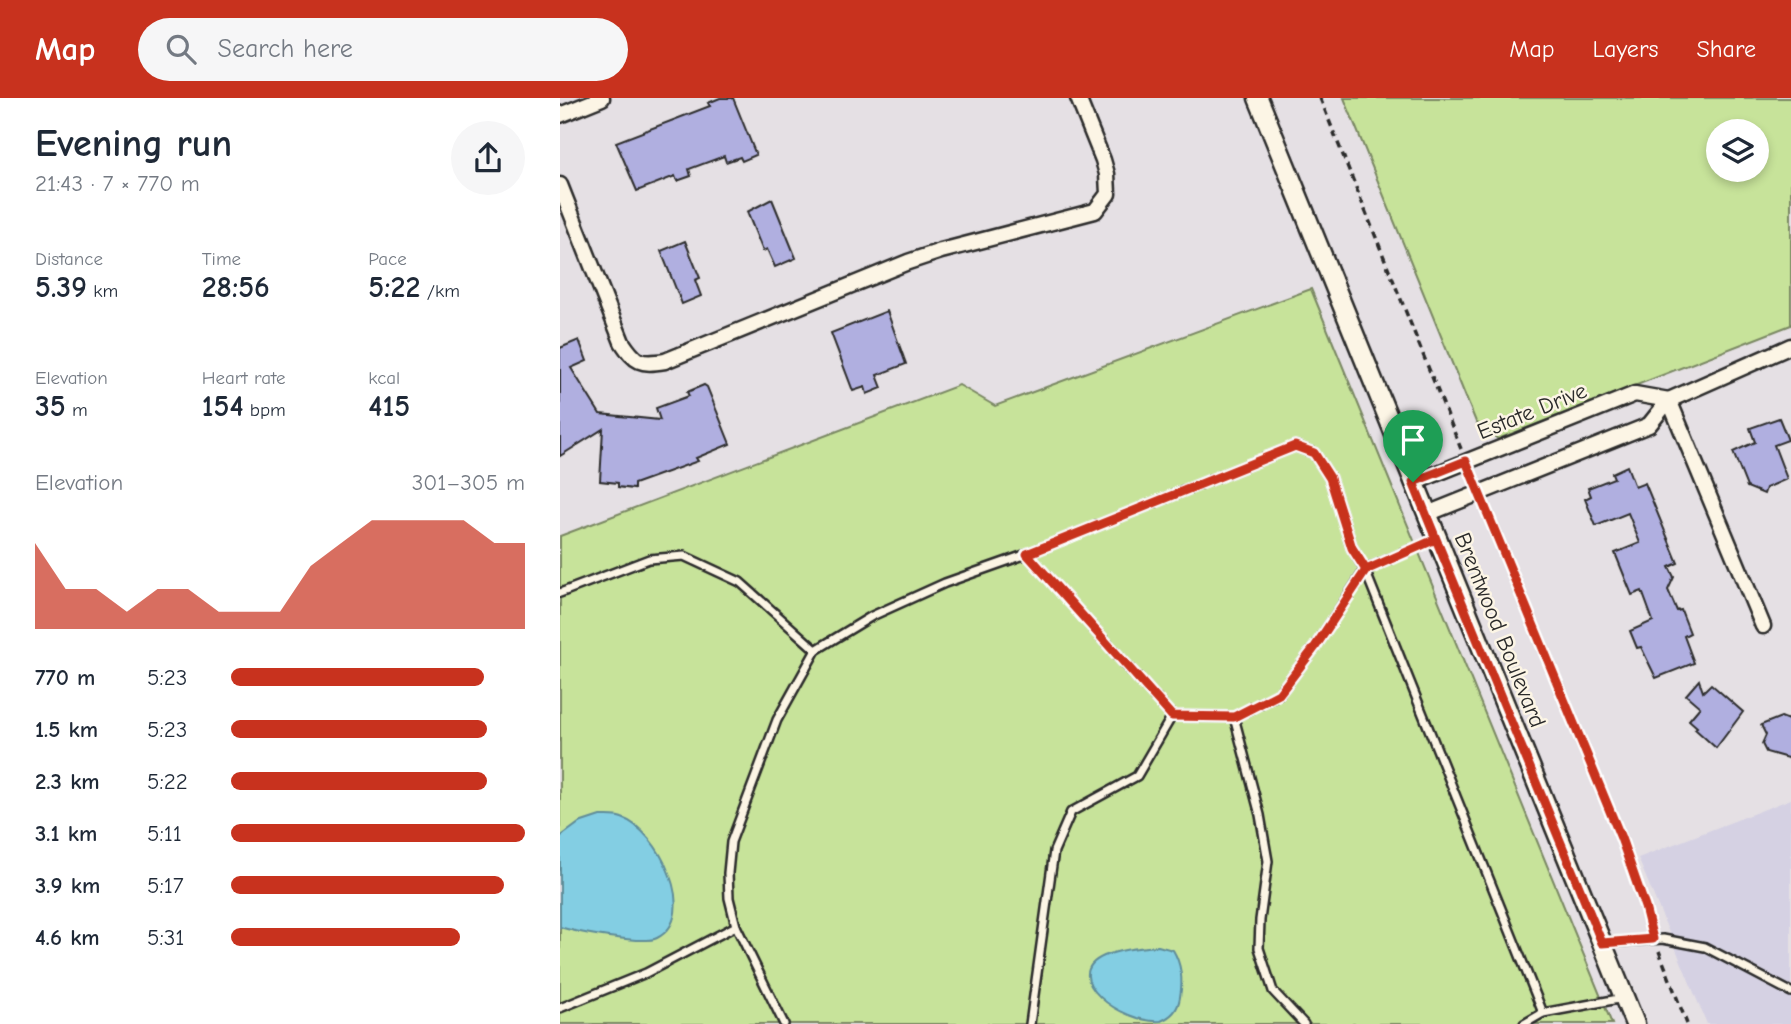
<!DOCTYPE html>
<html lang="en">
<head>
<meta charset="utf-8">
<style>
  body { margin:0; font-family:"Comic Neue",sans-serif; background:#f6f6f7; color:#1f2937; height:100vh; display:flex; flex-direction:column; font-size:26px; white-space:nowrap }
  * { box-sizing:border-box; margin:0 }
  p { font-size:23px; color:#747a83 }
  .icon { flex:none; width:38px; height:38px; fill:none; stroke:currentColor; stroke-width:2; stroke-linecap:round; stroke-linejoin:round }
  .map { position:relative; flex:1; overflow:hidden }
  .sheet { display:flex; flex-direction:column; background:#fff; width:560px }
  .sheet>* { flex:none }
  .fabs { position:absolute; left:1146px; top:21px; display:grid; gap:14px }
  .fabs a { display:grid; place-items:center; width:63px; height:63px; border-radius:50%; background:#fff; box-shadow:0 4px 10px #0003; font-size:35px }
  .pin { position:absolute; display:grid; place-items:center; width:60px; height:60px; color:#fff; margin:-72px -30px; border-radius:50% 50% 50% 0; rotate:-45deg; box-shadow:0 0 7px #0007 }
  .pin .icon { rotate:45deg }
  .round { display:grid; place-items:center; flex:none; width:74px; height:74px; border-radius:37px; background:#f6f6f7 }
  .summary { display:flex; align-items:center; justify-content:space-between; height:119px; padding:0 35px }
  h1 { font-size:38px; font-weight:700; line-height:52px }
  .stats { display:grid; grid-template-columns:repeat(3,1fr); gap:10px; height:119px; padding:7px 35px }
  .stats div { display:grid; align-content:center }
  .stats b { font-size:30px; font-weight:700 }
  .stats small { font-size:19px; font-weight:400 }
  .stats p { font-size:19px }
  .chart { height:196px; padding:14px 35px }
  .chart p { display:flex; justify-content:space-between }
  .chart svg { width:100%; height:126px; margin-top:7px; fill:#c8321e; opacity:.7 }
  ul { padding:0 35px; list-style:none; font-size:23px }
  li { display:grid; grid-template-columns:112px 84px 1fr; align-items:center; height:52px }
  li i { height:18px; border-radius:9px; background:#c8321e }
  header { display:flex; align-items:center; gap:42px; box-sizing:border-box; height:98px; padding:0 35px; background:#c8321e; color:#fff }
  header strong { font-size:33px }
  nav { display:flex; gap:38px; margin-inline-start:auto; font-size:24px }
  .search { width:490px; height:63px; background:#f6f6f7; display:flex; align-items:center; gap:18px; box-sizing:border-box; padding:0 24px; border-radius:38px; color:#747a83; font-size:26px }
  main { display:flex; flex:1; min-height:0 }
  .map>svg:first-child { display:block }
  .built { fill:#d5d1e3 }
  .green { fill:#c7e39a; stroke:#798762; stroke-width:2; fill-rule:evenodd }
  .water { fill:#83cee3; stroke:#608d99; stroke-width:2 }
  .building { fill:#b0afe0; stroke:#2b2b2b; stroke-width:2 }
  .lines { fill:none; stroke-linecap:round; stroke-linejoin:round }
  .service-casing { stroke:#2b2b2b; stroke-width:12 }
  .minor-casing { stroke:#2b2b2b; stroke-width:19 }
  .tertiary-casing { stroke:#2b2b2b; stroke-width:23 }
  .path { stroke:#2b2b2b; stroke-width:3.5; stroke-dasharray:7 5; stroke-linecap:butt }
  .service { stroke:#fcf5e5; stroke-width:7 }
  .minor { stroke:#fcf5e5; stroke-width:14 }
  .tertiary { stroke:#fcf5e5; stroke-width:18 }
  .route-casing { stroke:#fff; stroke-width:14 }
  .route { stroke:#c8321e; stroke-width:9 }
  .labels { text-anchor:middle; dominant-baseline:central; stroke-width:5; stroke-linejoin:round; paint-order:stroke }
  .street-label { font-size:23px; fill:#2b2b2b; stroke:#fcf5e5 }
</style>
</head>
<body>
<header>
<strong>Map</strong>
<div class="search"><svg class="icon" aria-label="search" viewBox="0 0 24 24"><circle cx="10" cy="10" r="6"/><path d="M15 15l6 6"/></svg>Search here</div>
<nav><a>Map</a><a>Layers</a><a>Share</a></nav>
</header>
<main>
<section class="sheet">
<div class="summary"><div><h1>Evening run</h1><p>21:43 · 7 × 770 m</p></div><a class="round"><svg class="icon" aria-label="share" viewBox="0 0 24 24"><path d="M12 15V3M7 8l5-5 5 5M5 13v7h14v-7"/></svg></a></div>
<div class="stats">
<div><p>Distance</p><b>5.39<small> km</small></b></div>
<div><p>Time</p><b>28:56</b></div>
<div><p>Pace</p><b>5:22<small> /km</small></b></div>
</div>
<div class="stats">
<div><p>Elevation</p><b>35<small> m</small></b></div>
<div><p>Heart rate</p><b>154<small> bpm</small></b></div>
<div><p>kcal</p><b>415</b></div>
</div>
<div class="chart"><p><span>Elevation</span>301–305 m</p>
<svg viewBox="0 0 160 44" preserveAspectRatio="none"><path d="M0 44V14L10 30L20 30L30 38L40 30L50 30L60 38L70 38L80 38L90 22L100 14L110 6L120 6L130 6L140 6L150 14L160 14V44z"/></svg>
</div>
<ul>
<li><b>770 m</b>5:23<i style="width:86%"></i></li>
<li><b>1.5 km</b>5:23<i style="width:87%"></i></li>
<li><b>2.3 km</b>5:22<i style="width:87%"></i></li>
<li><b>3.1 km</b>5:11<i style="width:100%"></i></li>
<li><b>3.9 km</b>5:17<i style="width:93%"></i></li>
<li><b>4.6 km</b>5:31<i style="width:78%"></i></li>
</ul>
</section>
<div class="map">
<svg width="1231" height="926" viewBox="0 0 1231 926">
  <rect width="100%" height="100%" fill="#e5e0e4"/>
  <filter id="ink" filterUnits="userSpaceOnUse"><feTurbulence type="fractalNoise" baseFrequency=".0143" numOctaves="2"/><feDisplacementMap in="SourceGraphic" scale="14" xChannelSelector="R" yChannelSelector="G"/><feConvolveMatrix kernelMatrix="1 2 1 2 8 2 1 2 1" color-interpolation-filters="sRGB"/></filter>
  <g filter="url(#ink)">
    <polygon class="built" points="1231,701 1231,926 1147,926 1078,760"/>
    <g class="green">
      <path d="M 784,0 L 1231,0 L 1231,227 L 938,341 L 916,324 ZM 1197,33 L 1197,72 L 1158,72 L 1158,33 Z"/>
      <polygon points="751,191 1052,926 0,926 0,438 399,287 435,308"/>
    </g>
    <g class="water">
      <path d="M 40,718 C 47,718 56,717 62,720 C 98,732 141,818 97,840 C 83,847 15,834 0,829 L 0,739 L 19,725 Z"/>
      <path d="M 598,848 L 613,852 C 622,867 623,882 620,899 C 618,912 612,918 601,923 C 561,926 498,878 544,858 C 561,851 580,850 598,848 Z"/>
    </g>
    <g class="building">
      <polygon points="160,0 173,0 196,57 182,63 180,59 166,64 164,58 129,71 131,78 117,83 115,78 77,93 56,44 150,8 148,5"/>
      <polygon points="212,101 236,160 215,169 207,151 203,153 187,114"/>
      <polygon points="125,143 140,180 135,182 141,198 122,206 101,153"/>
      <polygon points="327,213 346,266 317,277 322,290 307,296 305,289 293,293 271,235"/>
      <polygon points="19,242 27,263 11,270 40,316 100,322 96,310 129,298 127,294 144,287 147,289 170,346 136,360 138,363 74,386 74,391 58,389 58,385 40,383 43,331 0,358 0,250"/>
      <polygon points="1219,320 1228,342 1214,347 1227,381 1206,390 1204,396 1187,389 1173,354 1195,344 1190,330"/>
      <polygon points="1067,368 1075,389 1085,385 1118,465 1109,469 1114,479 1108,492 1117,513 1121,512 1130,535 1124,538 1134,565 1096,580 1081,549 1077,550 1070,533 1093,523 1082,493 1072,497 1055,455 1080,445 1068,415 1036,428 1025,401 1031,398 1028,390 1054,380 1052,375"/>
      <polygon points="1139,582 1143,594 1151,586 1183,614 1156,650 1135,631 1137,629 1129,622 1140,609 1126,597"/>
      <polygon points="1221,619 1231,623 1231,661 1206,654 1202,646 1206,637 1201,627"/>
    </g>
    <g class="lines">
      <g class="service-casing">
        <g id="service">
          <polyline points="467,456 612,618 674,619 719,596 755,549 805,472 876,441"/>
          <polyline points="0,495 89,461 124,458 180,484 256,552"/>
          <polyline points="674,619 700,717 708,763 700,822 699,850 713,893 744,926"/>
          <polyline points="1043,845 1103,841 1145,849 1231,894"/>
          <polyline points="0,910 86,875 176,828"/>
          <polyline points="224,926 176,828 169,800 168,775 171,744 217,622 256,552 312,518 385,485 467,456 735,348 754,355 770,380 792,450 805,472 983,915"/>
          <polyline points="470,926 494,753 511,714 577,678 612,618"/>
          <polyline points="964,926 983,915 1064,900"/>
        </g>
      </g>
      <g class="minor-casing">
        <g id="minor">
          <polyline points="0,17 42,0"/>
          <path d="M 0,87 L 62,244 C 76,265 80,267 105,263 L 348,164 L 381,153 L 535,113 L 548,96 L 547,76 L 543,62 L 518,0"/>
          <polyline points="1109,302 1203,528"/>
          <polyline points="853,385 1075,296 1109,302"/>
          <polyline points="867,416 1089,327 1109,302 1231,248"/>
        </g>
      </g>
      <g class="tertiary-casing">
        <polyline id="tertiary" points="698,0 1075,926"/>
      </g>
      <g class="path">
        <polyline points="760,0 901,351"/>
        <polyline points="925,410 1061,740 1090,829"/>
        <polyline points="1099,853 1127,926"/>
      </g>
      <use href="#service" class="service"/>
      <use href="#minor" class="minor"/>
      <use href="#tertiary" class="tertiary"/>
    </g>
  </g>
  <g class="lines" filter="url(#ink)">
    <g class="route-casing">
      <polyline id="route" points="853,384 876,441 806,472 755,549 719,596 674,619 612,618 467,456 735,348 754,355 770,380 792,450 806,472 876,441 1042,845 1093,841 1085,809 1061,740 906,363 853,384"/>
    </g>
    <use href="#route" class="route"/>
  </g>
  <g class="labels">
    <g class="street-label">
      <text transform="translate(972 313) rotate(-22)">Estate Drive</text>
      <text transform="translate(940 532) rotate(68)">Brentwood Boulevard</text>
    </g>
  </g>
</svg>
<div class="fabs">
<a><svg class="icon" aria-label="layers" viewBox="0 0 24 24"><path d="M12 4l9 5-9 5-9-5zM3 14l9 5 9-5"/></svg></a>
</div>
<div class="pin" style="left:853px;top:384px;background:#1e9e55"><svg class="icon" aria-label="arrive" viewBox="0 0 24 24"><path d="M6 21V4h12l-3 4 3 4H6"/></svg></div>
</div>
</main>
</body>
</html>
